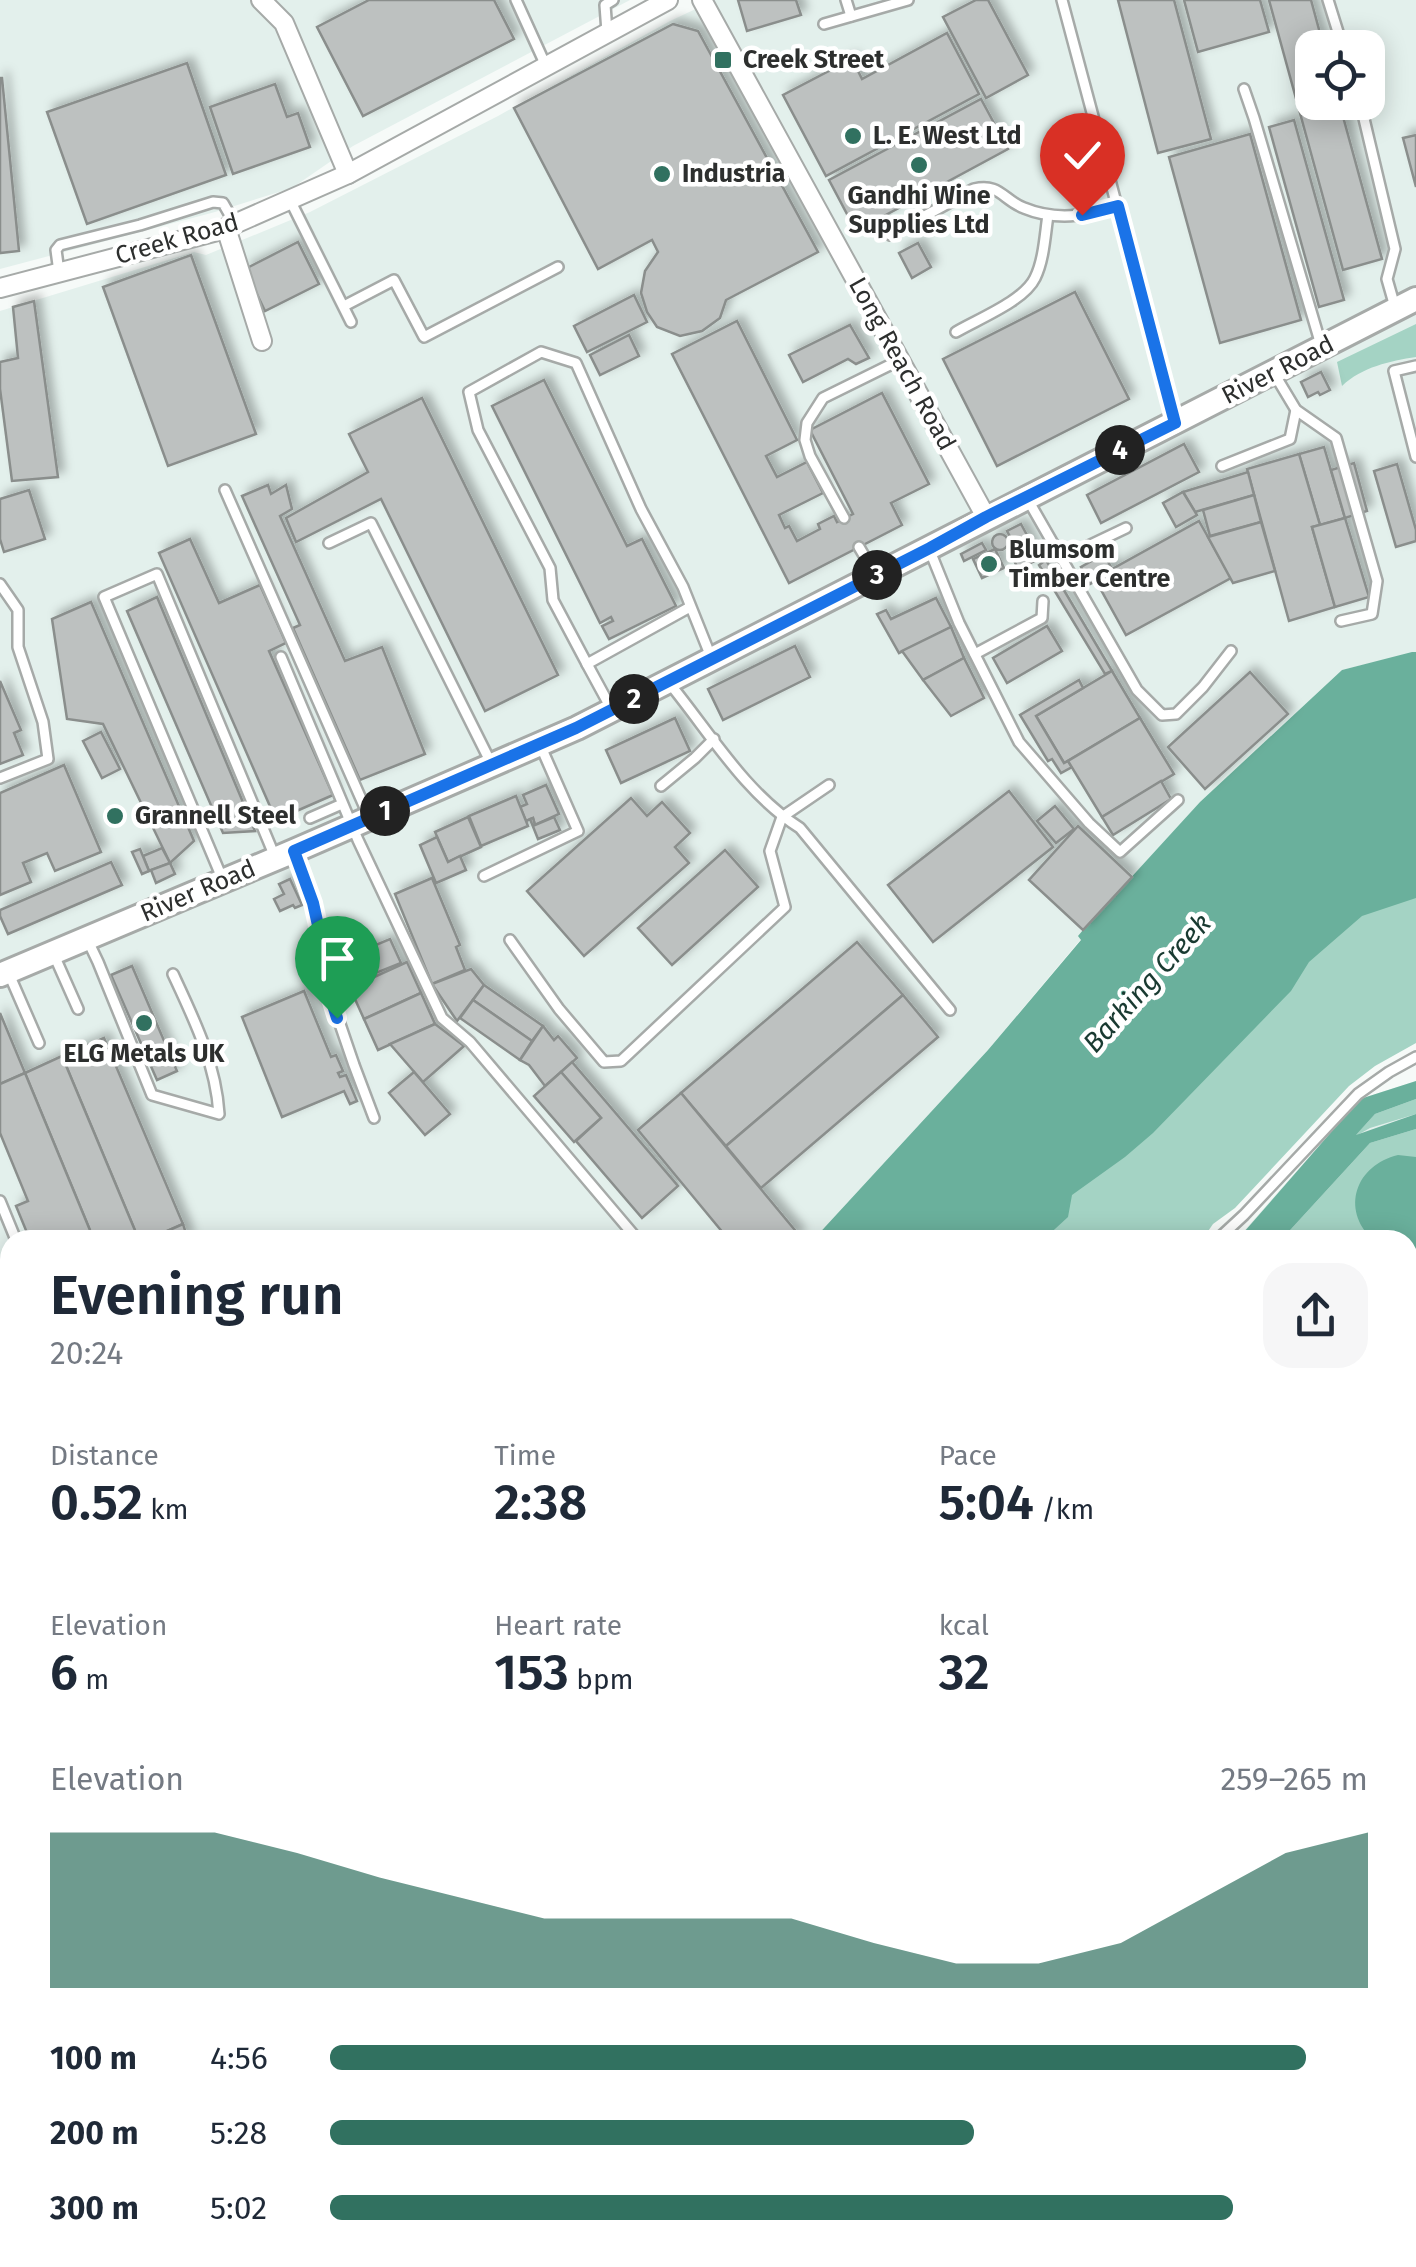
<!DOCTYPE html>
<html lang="en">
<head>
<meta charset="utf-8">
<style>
  body { margin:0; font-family:"Fira Sans",sans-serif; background:#f6f6f7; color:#1f2937; height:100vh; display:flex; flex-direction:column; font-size:38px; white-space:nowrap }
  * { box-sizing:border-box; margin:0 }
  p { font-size:32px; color:#747a83 }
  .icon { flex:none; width:55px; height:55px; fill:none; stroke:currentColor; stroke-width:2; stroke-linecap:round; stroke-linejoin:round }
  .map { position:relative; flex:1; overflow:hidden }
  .sheet { position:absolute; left:0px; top:1230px; width:1418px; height:1038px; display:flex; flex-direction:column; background:#fff; border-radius:30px 30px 0 0; box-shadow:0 5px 25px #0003 }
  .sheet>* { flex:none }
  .buttons { position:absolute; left:1295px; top:30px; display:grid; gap:20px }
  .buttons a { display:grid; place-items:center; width:90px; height:90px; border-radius:20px; background:#fff; box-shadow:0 5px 25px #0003; font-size:50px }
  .pin { position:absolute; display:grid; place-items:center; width:85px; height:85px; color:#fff; margin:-102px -42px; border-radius:50% 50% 50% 0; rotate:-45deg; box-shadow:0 0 10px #0007 }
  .pin .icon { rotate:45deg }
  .km { position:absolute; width:50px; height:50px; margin:-25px; border-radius:50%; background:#222; color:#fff; font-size:28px; line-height:50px; text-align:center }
  .round { display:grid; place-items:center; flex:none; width:105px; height:105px; border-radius:30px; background:#f6f6f7 }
  .headline { display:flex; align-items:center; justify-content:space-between; height:170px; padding:0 50px }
  h1 { font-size:55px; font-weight:600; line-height:75px }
  .stats { display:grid; grid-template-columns:repeat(3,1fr); gap:15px; height:170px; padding:10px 50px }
  .stats div { display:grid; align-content:center }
  .stats b { font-size:50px; font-weight:600 }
  .stats small { font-size:28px; font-weight:400 }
  .stats p { font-size:28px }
  .chart { height:280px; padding:20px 50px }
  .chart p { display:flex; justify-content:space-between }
  .chart svg { width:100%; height:180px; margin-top:10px; fill:#317160; opacity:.7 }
  ul { padding:0 50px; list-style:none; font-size:32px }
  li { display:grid; grid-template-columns:160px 120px 1fr; align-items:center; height:75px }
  li i { height:25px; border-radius:12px; background:#317160 }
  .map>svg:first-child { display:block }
  .built { fill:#e3f0ec; fill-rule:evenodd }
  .green { fill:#a4d3c4 }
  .water { fill:#6ab09c }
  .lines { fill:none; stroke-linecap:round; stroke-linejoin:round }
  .stream { stroke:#6ab09c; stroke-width:5 }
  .building { fill:#bdc1c0; stroke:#8a8e8c; stroke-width:2.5; filter:url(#shadow) }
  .lane-casing { stroke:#a6aaa8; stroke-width:14 }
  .street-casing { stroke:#a6aaa8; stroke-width:22 }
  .secondary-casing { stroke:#a6aaa8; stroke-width:28 }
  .path { stroke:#979a99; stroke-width:4; stroke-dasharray:5 8; stroke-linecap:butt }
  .lane { stroke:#fff; stroke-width:9 }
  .street { stroke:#fff; stroke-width:18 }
  .secondary { stroke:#fff; stroke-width:22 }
  .route-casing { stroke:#fff; stroke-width:20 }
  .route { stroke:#1a73e8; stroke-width:12 }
  .poi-dot { fill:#317160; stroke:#fff; stroke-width:4 }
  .labels { text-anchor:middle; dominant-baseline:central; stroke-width:9; stroke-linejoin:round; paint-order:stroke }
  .poi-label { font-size:25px; font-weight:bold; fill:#2d2f2e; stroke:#fff; text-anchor:start }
  .street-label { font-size:25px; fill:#2d2f2e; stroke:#fff }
  .water-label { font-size:28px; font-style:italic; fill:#193a31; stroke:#fff }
</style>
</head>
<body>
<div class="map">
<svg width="1416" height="2267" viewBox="0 0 1416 2267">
  <defs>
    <filter id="shadow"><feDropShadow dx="6" dy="-6" stdDeviation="5" flood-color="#0004"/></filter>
  </defs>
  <rect width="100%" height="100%" fill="#f6faf8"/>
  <g class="built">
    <polygon points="0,0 630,0 353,146 292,188 215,212 0,269"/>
    <path d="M 715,0 L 1416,0 L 1416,652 L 1342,670 L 1200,802 L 1083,930 L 1081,939 L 988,1050 L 813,1240 L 10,1240 L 10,1370 L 0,1372 L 0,311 L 194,252 L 206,255 L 310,212 L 498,116 L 670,21 ZM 1312,48 L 1368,48 L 1368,102 L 1312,102 Z"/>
    <polygon points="1416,1081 1416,2267 310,2267 318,2258 1408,2258 1408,1240 1236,1240 1360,1099"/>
  </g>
  <g class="green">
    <path d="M 1416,324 L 1416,357 C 1390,361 1362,367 1342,386 L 1337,362 Z"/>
    <polygon points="1416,857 1416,1043 1375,1066 1349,1086 1235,1208 1213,1224 1202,1240 992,1240"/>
    <polygon points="1416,1099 1416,1114 1370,1128 1354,1137 1375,1114"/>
    <polygon points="1416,1129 1416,1425 1408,1435 1408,1240 1281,1240 1370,1143"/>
    <polygon points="10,1463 10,2258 294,2258 286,2267 0,2267 0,1465"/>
  </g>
  <g class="water">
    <polygon points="1412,652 1416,652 1416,898 1362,916 1309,962 1291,991 1153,1133 1125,1157 1072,1195 1068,1217 1043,1240 813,1240 988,1050 1081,940 1078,936 1083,930 1200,802 1342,670"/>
    <polygon points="1416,1081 1416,1099 1375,1114 1356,1135 1416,1114 1416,1129 1370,1143 1281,1240 1237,1240 1360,1099"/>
    <path d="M 1398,1155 L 1416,1157 L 1416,1249 L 1408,1251 L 1408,1240 L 1373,1240 C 1340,1209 1356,1165 1398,1155 Z"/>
    <polygon points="1408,1315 1416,1317 1416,1408 1408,1410"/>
    <polygon points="10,1370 10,1511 0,1513 0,1372"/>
    <polygon points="1416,1494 1416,1992 1408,2001 1408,1503"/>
    <polygon points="528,2258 617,2258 619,2267 525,2267"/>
    <polygon points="695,2258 789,2258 785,2267 699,2267"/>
    <polygon points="859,2258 945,2258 938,2267 865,2267"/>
  </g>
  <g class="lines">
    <g class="stream">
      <polyline points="1408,1461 1416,1451"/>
      <polyline points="1408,2023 1416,2013"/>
      <polyline points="469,2258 475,2263"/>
      <polyline points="1188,2267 1195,2259"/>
    </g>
  </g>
  <g class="building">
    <polygon points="369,0 494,0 514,39 363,116 317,27"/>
    <polygon points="738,0 796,0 801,15 747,31"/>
    <polygon points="976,0 988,0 1028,75 986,98 943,17"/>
    <polygon points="1118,0 1174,0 1211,139 1158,153"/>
    <polygon points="1184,0 1260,0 1269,32 1198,52"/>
    <polygon points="1269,0 1311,0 1324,48 1312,48 1312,102 1339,102 1382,259 1343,270"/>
    <polygon points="673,24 698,31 818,252 726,300 720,318 702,331 680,336 657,327 647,312 641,293 645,271 658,252 652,240 598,269 514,108"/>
    <polygon points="947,33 979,94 826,176 783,95 852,59 862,79"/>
    <polygon points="187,63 226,175 87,224 47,112"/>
    <polygon points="0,78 2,78 19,251 0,253"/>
    <polygon points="275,84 287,117 298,113 310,147 233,174 210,107"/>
    <polygon points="981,99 1008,149 856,231 829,180"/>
    <polygon points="1294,120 1344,300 1319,307 1269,127"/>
    <polygon points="1250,134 1301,320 1220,343 1169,157"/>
    <polygon points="1416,135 1416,187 1403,138"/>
    <polygon points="1079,161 1088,180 1067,191 1057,173"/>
    <polygon points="298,242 319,284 265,311 245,269"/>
    <polygon points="918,243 931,267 912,278 899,253"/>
    <polygon points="191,255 256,434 168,466 103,287"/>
    <polygon points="1075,292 1129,399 997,466 943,359"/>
    <polygon points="634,295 647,322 587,352 574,326"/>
    <polygon points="34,301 58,477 12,481 0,389 0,362 18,358 13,307"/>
    <polygon points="737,321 797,440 766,456 777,477 807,462 823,493 779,515 785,528 789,526 797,541 820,529 818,524 834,516 837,522 853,514 810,430 882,393 929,484 891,503 902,525 789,583 672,354"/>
    <polygon points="850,325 869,358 856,364 848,359 803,382 789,355"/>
    <polygon points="629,335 639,356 600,375 590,355"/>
    <polygon points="1321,372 1330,390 1320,395 1318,392 1308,397 1301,382"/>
    <polygon points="544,380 627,546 642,539 676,606 609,639 602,626 613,621 611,617 600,623 492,406"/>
    <polygon points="422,398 558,675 485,711 381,499 296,542 286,518 368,472 349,434"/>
    <polygon points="1184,444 1199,472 1101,523 1087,495"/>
    <polygon points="1324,447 1345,518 1320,525 1299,454"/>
    <polygon points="1299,454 1320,525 1312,527 1335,607 1289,621 1247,469"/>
    <polygon points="1354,463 1367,511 1345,518 1331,470"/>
    <polygon points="1397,464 1416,530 1416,541 1396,547 1374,471"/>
    <polygon points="1248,472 1254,495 1195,512 1183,492"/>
    <polygon points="268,485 271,494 286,485 292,509 280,516 345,661 382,647 425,754 360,780 293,628 300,625 242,496"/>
    <polygon points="29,490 45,539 4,552 0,539 0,499"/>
    <polygon points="1183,492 1197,515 1176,527 1163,503"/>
    <polygon points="1254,495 1261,522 1210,536 1203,510"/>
    <polygon points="1345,518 1369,597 1335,607 1312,527"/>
    <polygon points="1199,521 1231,578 1126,635 1096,581 1090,584 1081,567 1104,554 1112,569"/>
    <polygon points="1261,522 1275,571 1233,583 1208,537"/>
    <polygon points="1021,524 1028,537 1014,544 1007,531"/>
    <circle cx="1000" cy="542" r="8"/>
    <polygon points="1028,537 1039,559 1018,569 1008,547"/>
    <polygon points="190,539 219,603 260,585 286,643 269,651 333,795 276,820 159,553"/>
    <polygon points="982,543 986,550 964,561 961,554"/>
    <polygon points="995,549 1004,568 982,578 973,559"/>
    <polygon points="1046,560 1112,671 1105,674 1039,565"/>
    <polygon points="157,597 255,831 223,833 127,611"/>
    <polygon points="936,598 951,627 899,653 877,614 886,610 891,619"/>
    <polygon points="91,602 194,841 170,863 103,724 67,719 52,619"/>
    <polygon points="1047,626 1062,651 1007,683 993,658"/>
    <polygon points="951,627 964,658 923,680 902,651"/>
    <polygon points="795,646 810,677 723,720 708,689"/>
    <polygon points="964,658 984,698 951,716 923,680"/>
    <polygon points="1112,671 1140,718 1064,763 1036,716"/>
    <polygon points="1250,672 1288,714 1205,789 1168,747"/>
    <polygon points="1079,680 1083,688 1036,716 1064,763 1068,761 1072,767 1061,773 1052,759 1048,761 1020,715"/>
    <polygon points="0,681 21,730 14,733 23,755 0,764"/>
    <polygon points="675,718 690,751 621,783 606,750"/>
    <polygon points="1140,718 1174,774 1102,817 1068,761"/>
    <polygon points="101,732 120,769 102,778 83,741"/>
    <polygon points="64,765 101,852 55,871 47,853 23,863 31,882 0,895 0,793"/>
    <polygon points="1161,781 1171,799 1113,835 1102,817"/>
    <polygon points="546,785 559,814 535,825 533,818 526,821 520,807 527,804 523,795"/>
    <polygon points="1009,791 1053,847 933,942 888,885"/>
    <polygon points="516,796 528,826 481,846 469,816"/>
    <polygon points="631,798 647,816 662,802 690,833 675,847 689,863 584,956 527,891"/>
    <polygon points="1055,806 1074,829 1056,843 1037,821"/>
    <polygon points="468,817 481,847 448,862 435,832"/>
    <polygon points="554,817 560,830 538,839 530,819 533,818 535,825"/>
    <polygon points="1078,826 1132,877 1083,930 1029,880"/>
    <polygon points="437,837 448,862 460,856 466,870 436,883 420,845"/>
    <polygon points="162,848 170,863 149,871 143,856"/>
    <polygon points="140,849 149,871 142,874 132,852"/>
    <polygon points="725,850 758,887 672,965 638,928"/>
    <polygon points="111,862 122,885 8,934 0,916 0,910"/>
    <polygon points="170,863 175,874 156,883 151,870"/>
    <polygon points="432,878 460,945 456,947 465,970 432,984 395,894"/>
    <polygon points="290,879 302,905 295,908 293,905 280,911 274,899 284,894 279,884"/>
    <polygon points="390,939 401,963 376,973 366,949"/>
    <polygon points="857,942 903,995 726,1146 681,1093"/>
    <polygon points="407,962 421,993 364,1019 350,988"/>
    <polygon points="132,966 177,1071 157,1080 111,975"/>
    <polygon points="471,969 484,985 457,1021 432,984"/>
    <polygon points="484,985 543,1026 532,1041 473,1000"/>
    <polygon points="304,991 331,1057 336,1055 343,1071 338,1073 340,1077 346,1075 357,1101 350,1104 344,1091 282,1117 242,1017"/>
    <polygon points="421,993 435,1024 378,1050 364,1019"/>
    <polygon points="903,995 938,1037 761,1188 726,1146"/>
    <polygon points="473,1000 532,1041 520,1060 460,1018"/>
    <polygon points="0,1013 25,1073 0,1084"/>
    <polygon points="435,1024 464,1046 423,1082 390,1044"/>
    <polygon points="543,1026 554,1040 558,1036 577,1058 545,1086 529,1065 520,1060"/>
    <polygon points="104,1038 183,1224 147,1240 139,1240 62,1056"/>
    <polygon points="62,1056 139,1240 94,1240 25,1073"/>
    <polygon points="572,1062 678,1186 642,1218 576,1141 601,1118 561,1072"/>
    <polygon points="414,1072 450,1114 425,1135 389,1093"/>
    <polygon points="561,1072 601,1118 574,1142 534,1096"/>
    <polygon points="25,1073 94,1240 30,1240 16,1206 28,1201 0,1133 0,1084"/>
    <polygon points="681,1093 799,1235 793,1240 729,1240 638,1130"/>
    <polygon points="183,1224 188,1240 147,1240"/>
    <polygon points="4,1315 10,1329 10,1359 0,1362 0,1317"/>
    <polygon points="1408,2254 1416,2261 1416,2267 1282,2267 1291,2258 1408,2258"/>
  </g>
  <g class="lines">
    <g class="lane-casing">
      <g id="lane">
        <polyline points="516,0 546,66"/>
        <polyline points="846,0 851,16"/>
        <polyline points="1062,0 1174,420"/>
        <polyline points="1328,0 1343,48"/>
        <polyline points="824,24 908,0"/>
        <polyline points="607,32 605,5 613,0"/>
        <polyline points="1244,89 1254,118 1321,345"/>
        <polyline points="1360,102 1395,249 1387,279 1395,307"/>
        <polyline points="290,200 351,322"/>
        <path d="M 890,235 L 974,189 C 1000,183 1003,200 1024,208 C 1055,221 1086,216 1117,207"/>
        <polyline points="59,272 56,250 60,245 140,225 213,202 223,203 235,224"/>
        <polyline points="344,306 394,280 424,337 558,267"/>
        <path d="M 956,332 C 978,319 1024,301 1035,278 C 1044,260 1045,235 1048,215"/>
        <polyline points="1416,366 1394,371 1416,457"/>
        <polyline points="1275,375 1296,410 1336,438 1377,581 1372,614 1341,621"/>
        <polyline points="1222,466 1290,439 1296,410"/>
        <polyline points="225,490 369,817"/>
        <polyline points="1028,500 1137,690 1162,715 1176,714 1203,687 1231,651"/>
        <polyline points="844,518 810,456 805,440 807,423 823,398 900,360"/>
        <polyline points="329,543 371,523 491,763"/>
        <polyline points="859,547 875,574"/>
        <polyline points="930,551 959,623 1019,742 1089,823 1120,852 1178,800"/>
        <polyline points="1061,559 1126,528"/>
        <polyline points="0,584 18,610 18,647 43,722 48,759 0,778"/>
        <polyline points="690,607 587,664 553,600 550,568 478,430 469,392 541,352 576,363 641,509 683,587 711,657"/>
        <polyline points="975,654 1042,618 1043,601"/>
        <polyline points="281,657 358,840 442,1018 470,1042 638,1240"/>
        <polyline points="587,664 612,710"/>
        <path d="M 670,684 C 710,733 745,793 800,828 L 950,1010"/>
        <polyline points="661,786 695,758 714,739"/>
        <polyline points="310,818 342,804"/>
        <polyline points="295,853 313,903 328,969 328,989 354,1065 374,1118"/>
        <polyline points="484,876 578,831 541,747"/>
        <polyline points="222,878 104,597 157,574 275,857"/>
        <polyline points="510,940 559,1009 604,1062 621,1061 785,907 770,851 782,817 829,785"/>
        <path d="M 88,941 L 98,962 L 152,1095 L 219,1114 C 216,1064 194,1019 173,974"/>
        <polyline points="54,955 78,1009"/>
        <polyline points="9,974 39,1043"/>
        <polyline points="0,1201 16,1240"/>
        <polyline points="679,1240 686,1237"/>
        <polyline points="1217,1240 1244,1215 1358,1094 1389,1072 1416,1057"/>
        <polyline points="1408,1281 1416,1290"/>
        <polyline points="1408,1444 1416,1434"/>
        <polyline points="1408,2096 1416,2088"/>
        <polyline points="1408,2201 1416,2208"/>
        <polyline points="657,2258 668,2267"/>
        <polyline points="1030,2258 1040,2267"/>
        <polyline points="1212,2258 1223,2267"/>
        <polyline points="299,2267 308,2258"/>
        <polyline points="358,2267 365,2258"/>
        <polyline points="494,2267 503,2258"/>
        <polyline points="1120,2267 1128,2258"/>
        <polyline points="1252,2267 1264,2258"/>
      </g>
    </g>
    <g class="street-casing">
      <g id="street">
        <polyline points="261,0 284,23 348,174"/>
        <polyline points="702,0 986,517"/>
        <polyline points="226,228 262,341"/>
        <polyline points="0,288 221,230 348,174 668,0"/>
      </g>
    </g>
    <g class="secondary-casing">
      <polyline id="secondary" points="0,975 294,851 577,728 1416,299"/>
    </g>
    <polyline class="path" points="105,2267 108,2258"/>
    <use href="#lane" class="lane"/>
    <use href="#street" class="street"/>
    <use href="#secondary" class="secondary"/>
  </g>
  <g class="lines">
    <g class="route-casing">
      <polyline id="route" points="337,1018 328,989 328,970 313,903 294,851 576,728 930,548 986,517 1175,423 1118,206 1082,215"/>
    </g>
    <use href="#route" class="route"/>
  </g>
  <g class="poi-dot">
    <rect x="713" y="50" width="20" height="20" rx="5"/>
    <circle cx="853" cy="136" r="10"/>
    <circle cx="919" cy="165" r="10"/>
    <circle cx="662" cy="174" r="10"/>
    <circle cx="989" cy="564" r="10"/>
    <circle cx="115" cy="816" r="10"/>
    <circle cx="144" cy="1023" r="10"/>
  </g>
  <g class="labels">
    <g class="poi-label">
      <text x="743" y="60">Creek Street</text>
      <text x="873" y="136">L. E. West Ltd</text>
      <text x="682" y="174">Industria</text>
      <text x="919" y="196" text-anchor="middle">Gandhi Wine<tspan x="919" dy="29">Supplies Ltd</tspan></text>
      <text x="1009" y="550">Blumsom<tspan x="1009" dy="29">Timber Centre</tspan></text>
      <text x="135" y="816">Grannell Steel</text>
      <text x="144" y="1054" text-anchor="middle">ELG Metals UK</text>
    </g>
    <g class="street-label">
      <text transform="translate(177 239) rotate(-16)">Creek Road</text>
      <text transform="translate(902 364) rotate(61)">Long Reach Road</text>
      <text transform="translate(1278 370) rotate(-27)">River Road</text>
      <text transform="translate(198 891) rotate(-23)">River Road</text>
    </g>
    <g class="water-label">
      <text transform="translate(1147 983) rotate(-48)">Barking Creek</text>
    </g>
  </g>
</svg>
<div class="buttons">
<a><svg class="icon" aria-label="locate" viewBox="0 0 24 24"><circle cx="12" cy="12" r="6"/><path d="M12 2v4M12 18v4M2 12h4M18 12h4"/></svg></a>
</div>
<div class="pin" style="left:337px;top:1018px;background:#1e9e55"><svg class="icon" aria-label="arrive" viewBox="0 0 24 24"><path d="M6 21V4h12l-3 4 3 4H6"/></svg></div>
<div class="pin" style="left:1082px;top:215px;background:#d93025"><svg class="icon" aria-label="check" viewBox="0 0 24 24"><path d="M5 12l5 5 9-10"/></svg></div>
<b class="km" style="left:385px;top:811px">1</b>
<b class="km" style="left:634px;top:699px">2</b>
<b class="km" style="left:877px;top:575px">3</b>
<b class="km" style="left:1120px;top:450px">4</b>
<section class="sheet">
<div class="headline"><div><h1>Evening run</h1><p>20:24</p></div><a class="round"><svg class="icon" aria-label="share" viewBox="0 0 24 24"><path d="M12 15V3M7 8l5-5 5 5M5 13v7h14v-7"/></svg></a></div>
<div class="stats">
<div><p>Distance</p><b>0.52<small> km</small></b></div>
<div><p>Time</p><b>2:38</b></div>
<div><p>Pace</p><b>5:04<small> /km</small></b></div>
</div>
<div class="stats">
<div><p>Elevation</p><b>6<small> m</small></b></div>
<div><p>Heart rate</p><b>153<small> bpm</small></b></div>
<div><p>kcal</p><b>32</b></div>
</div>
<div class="chart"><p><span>Elevation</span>259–265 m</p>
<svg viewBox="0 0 160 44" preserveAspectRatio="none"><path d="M0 44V6L10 6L20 6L30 11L40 17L50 22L60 27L70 27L80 27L90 27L100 33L110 38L120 38L130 33L140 22L150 11L160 6V44z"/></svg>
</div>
<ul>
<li><b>100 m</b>4:56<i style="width:94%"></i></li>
<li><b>200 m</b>5:28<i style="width:62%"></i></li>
<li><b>300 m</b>5:02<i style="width:87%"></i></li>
</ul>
</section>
</div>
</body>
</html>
